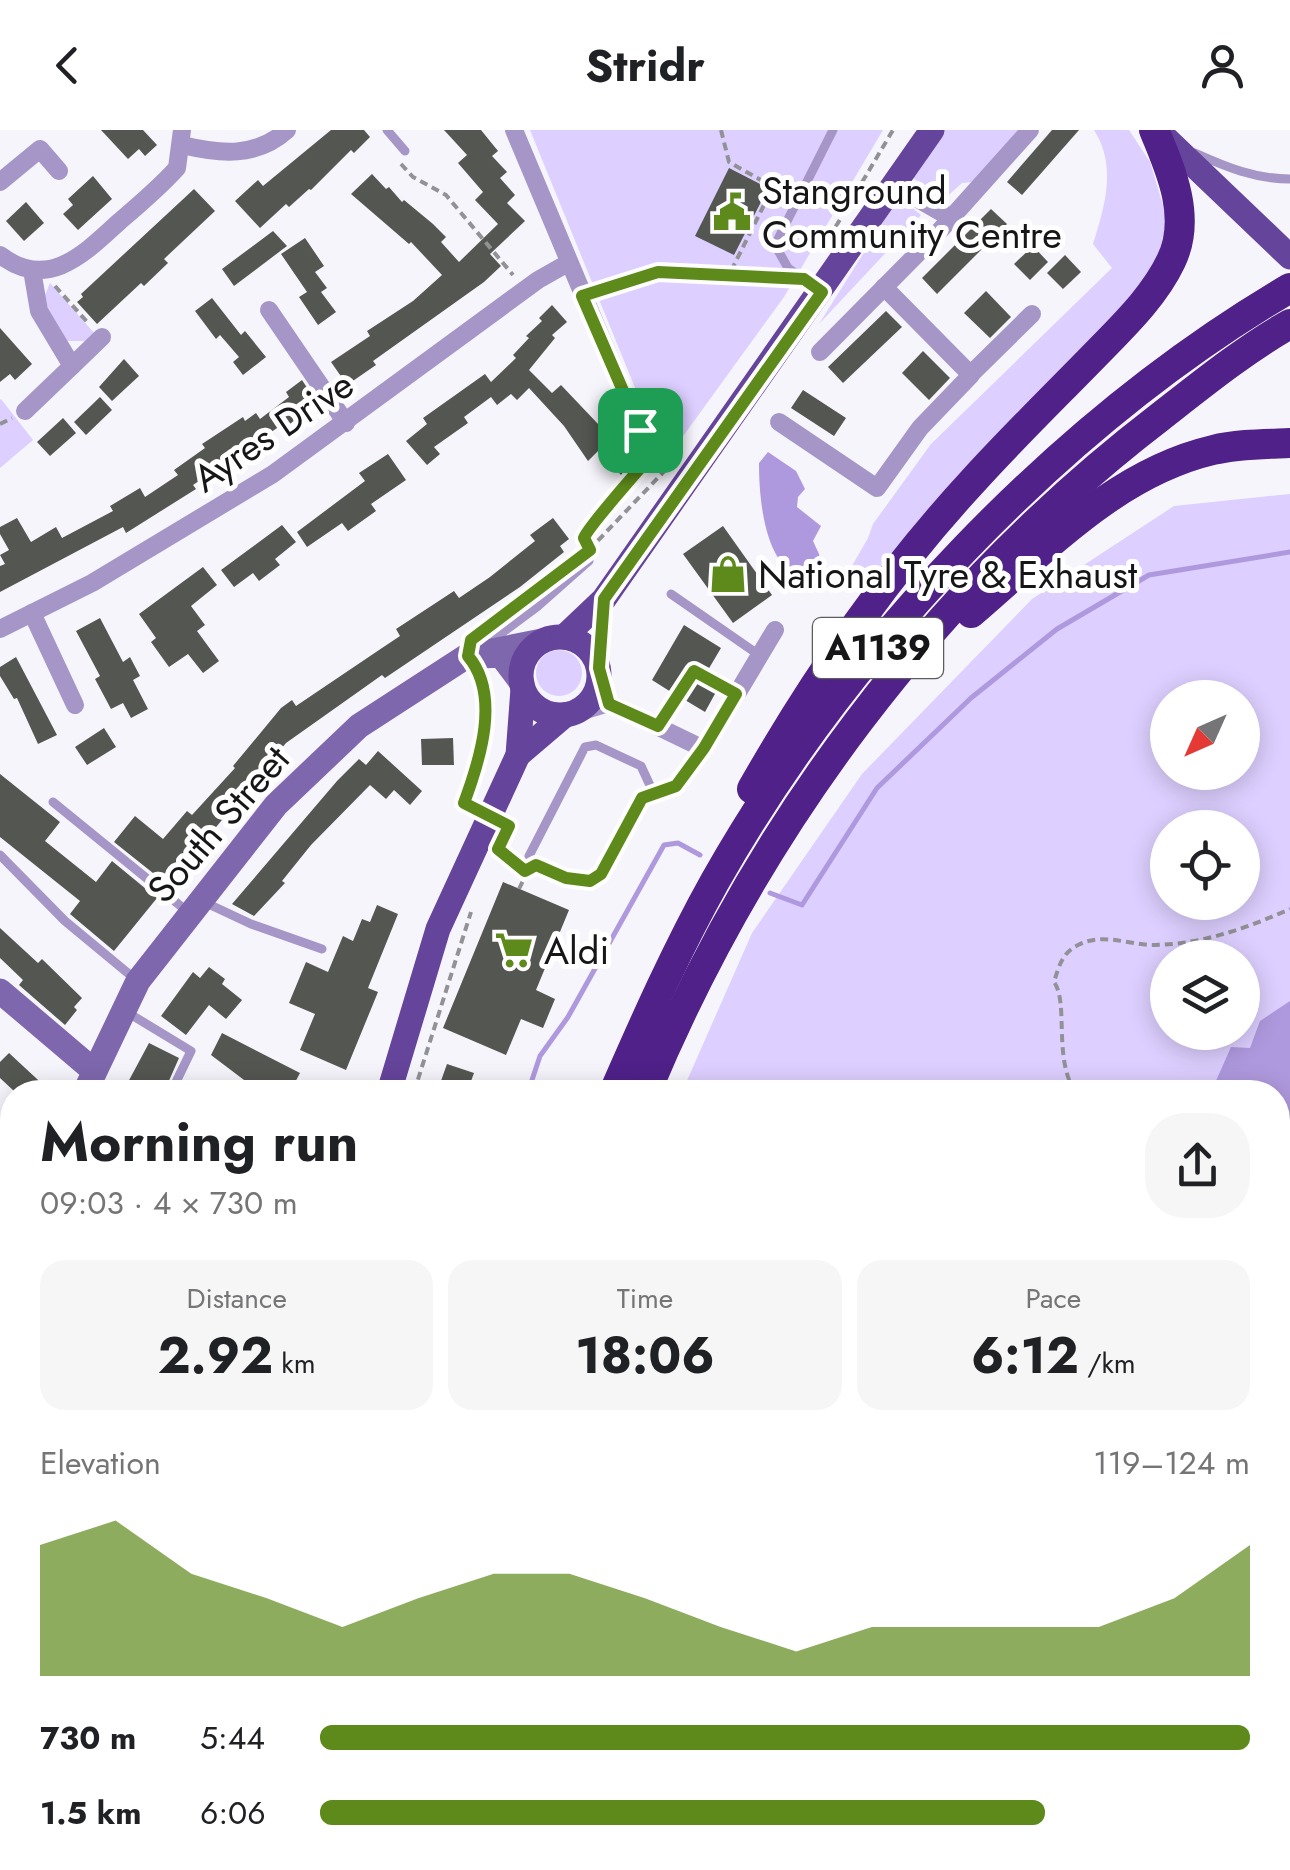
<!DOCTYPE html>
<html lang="en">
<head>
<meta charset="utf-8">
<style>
  body { margin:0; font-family:Jost,sans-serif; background:#f6f6f6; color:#202124; height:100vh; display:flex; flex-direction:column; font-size:38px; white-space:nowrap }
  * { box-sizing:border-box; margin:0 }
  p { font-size:32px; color:#757577 }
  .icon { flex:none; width:55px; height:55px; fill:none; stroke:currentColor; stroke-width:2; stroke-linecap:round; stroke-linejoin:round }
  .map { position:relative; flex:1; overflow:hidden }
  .drawer { position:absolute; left:0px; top:950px; width:1290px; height:790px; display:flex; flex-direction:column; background:#fff; border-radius:40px 40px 0 0; box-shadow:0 5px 25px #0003 }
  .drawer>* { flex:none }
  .needle { width:65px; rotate:225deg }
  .controls { position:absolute; left:1150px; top:550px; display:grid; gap:20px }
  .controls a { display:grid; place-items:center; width:110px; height:110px; border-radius:50%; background:#fff; box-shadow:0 5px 25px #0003; font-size:50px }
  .pin { position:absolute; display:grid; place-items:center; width:85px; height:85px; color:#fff; margin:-42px; border-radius:20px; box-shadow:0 5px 15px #0006 }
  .round { display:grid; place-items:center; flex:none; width:105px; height:105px; border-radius:40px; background:#f6f6f6 }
  .head { display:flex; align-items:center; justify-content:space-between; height:170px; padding:0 40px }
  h1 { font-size:55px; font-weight:700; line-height:75px }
  .stats { display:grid; grid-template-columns:repeat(3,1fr); gap:15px; height:170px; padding:10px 40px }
  .stats div { display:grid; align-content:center; border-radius:25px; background:#f6f6f6; text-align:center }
  .stats b { font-size:50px; font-weight:700 }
  .stats small { font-size:28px; font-weight:400 }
  .stats p { font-size:28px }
  .chart { height:280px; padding:20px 40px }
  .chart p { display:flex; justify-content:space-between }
  .chart svg { width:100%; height:180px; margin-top:10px; fill:#5d8a1b; opacity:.7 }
  ul { padding:0 40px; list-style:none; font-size:32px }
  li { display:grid; grid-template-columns:160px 120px 1fr; align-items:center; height:75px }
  li i { height:25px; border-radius:12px; background:#5d8a1b }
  header { display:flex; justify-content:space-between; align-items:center; height:130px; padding:0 40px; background:#fff; font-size:45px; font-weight:700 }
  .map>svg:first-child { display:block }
  .green { fill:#ddcfff; fill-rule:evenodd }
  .water { fill:#af99de }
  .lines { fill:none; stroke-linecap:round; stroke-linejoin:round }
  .stream { stroke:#af99de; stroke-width:5 }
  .building { fill:#545751 }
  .path { stroke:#929195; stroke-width:4; stroke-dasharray:8 5; stroke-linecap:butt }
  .lane { stroke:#a596c7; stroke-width:9 }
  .street { stroke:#a596c7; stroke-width:18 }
  .secondary { stroke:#7f67ae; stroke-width:25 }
  .primary { stroke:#65449b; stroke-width:25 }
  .highway { stroke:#4f2189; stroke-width:30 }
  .highway-bridge { stroke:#4f2189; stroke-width:30 }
  .route-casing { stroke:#fff; stroke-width:20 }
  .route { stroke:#5d8a1b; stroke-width:12 }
  .labels { text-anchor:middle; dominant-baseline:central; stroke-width:10; stroke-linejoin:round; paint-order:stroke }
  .shield { fill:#fff; stroke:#5c5c5d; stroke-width:2.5 }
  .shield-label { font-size:35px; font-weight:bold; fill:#161618 }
  .poi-label { font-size:38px; fill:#161618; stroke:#fff; text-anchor:start }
  .street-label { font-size:38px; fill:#161618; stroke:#fff }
</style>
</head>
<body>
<header><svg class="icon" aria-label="back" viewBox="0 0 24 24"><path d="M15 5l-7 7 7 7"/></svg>Stridr<svg class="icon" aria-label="person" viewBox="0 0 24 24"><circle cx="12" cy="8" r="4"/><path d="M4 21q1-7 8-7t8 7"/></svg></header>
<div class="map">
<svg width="1290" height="1740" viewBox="0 0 1290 1740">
  <rect width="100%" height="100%" fill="#f7f5fc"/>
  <g class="green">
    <polygon points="530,0 883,0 784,167 668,327 651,297"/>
    <polygon points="944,0 1021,0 974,52 962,53 943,70 910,46"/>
    <path d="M 1094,0 L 1129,0 L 1150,32 L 1167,89 L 1157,134 L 1120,181 L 883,437 L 859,457 L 849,441 L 868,408 L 873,394 L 931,314 L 1112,138 L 1093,114 C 1105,76 1117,36 1094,0 Z"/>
    <polygon points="899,67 921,85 819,194"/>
    <polygon points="50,153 95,204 85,211 63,211 43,170"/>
    <polygon points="1,269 33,310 0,338 0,270"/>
    <path d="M 1290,364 L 1290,1594 L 1278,1588 L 1278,962 L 682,962 L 752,803 L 862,644 L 1032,469 L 1174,376 ZM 1168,568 L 1242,568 L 1242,642 L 1168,642 ZM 1168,698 L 1242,698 L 1242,772 L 1168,772 ZM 1168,828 L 1242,828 L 1242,902 L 1168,902 Z"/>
    <circle cx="559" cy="543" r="23"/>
    <polygon points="1290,1628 1290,1740 1219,1740 1227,1728 1278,1728 1278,1648"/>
    <polygon points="909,1728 955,1728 946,1740 926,1740"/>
  </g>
  <g class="water">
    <path d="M 768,322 L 796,341 L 805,359 L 798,367 L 797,377 L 821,396 L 813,411 L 819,424 L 821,438 L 806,449 C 764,440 759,368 759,333 Z"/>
    <polygon points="1290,871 1290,1196 1278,1187 1278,962 1211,962 1231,917 1250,918 1260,891"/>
  </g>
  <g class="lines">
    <g class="stream">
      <polyline points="770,763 802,775 877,658 971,568 1057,499 1149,445 1290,422"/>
      <polyline points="528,962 540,926 568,887 664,715 678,713 700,725"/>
      <polyline points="93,1740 97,1728"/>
    </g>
  </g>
  <g class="building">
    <polygon points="101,0 143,0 157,15 145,26 139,19 128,29"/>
    <polygon points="331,0 364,0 370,7 354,23 351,20 311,60 309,59 289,77 286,74 260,98 235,71 258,50 263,56"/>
    <polygon points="444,0 481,0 498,21 492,26 507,42 500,48 515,65 507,73 525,91 490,124 501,136 484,152 373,231 376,235 347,255 331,232 370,206 367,201 413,171 442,145 411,112 409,114 351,64 372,44 386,59 389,57 402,72 404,70 433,94 446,107 441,112 459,132 498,94 475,70 483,62 458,33 467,25"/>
    <polygon points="1052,0 1079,0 1022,65 1007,52"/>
    <polygon points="729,38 768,58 734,125 695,106"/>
    <polygon points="93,46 112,69 78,100 63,84 73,75 68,69"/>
    <polygon points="194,59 215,81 164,129 168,133 144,156 141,153 97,194 77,172 83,167 81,164"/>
    <polygon points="26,72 44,93 24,111 6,91"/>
    <polygon points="991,79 1007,94 937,164 922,148"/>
    <polygon points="273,101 287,116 234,156 222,139"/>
    <polygon points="305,108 324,136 315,142 327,158 321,162 336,182 318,195 299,167 307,162 281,124"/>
    <polygon points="1033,116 1048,132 1030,150 1014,134"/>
    <polygon points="1065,125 1081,142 1063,159 1047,143"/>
    <polygon points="986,161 1011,187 990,208 964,183"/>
    <polygon points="212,168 241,205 245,201 266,227 243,245 233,232 239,227 220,205 216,209 195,181"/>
    <polygon points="552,175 567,192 552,205 555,208 529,240 552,263 561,255 618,315 622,311 641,330 623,347 598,321 588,331 564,296 529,258 517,270 511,264 497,275 491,267 464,287 468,293 434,317 440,324 427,335 406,311 427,294 423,288 485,244 491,252 516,228 513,225 529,208 526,206 542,191 539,188"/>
    <polygon points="886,181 902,197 843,253 828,237"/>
    <polygon points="0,198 32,234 15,250 10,244 0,252"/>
    <polygon points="923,221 950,248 929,270 902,243"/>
    <polygon points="124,229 139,246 112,271 99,257"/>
    <polygon points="302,250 317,273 282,300 280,296 193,355 196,359 126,403 123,397 0,462 0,436 5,434 0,425 9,420 0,404 0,397 17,388 31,412 56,397 62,408 113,381 110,376 140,358 145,367 178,345 174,340 205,318 202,314 243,287 245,291 256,283 260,289 289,267 286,262"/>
    <polygon points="803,260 846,288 834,306 791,278"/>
    <polygon points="100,267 112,280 86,305 74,292"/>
    <polygon points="63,288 76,303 50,326 37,312"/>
    <polygon points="388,324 406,350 371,374 376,381 348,401 342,393 307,417 297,402 365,351 359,343"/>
    <polygon points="553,388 569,409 560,416 564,422 520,457 385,548 382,545 286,613 168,755 114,712 135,686 163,709 187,681 192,685 235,638 233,636 281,578 292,570 296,576 382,518 400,506 396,499 454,461 459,468 490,447 535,411 530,405"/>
    <polygon points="282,395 296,412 275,429 280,435 259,451 253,443 234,457 221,440"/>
    <polygon points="723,396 772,465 733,493 683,424"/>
    <polygon points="203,437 217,455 191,476 205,495 197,501 219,531 203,543 188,524 169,537 151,512 156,508 139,484"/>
    <polygon points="100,488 123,532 130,527 140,546 133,550 148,579 131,588 123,573 111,579 95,549 100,546 76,501"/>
    <polygon points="684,495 721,518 708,540 697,534 689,534 671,562 652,550"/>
    <polygon points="16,527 57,605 38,614 17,568 14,569 0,546 0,537"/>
    <polygon points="697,552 716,562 705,582 685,570"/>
    <polygon points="104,598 116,617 87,635 75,617"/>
    <polygon points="453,608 454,635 422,635 421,609"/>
    <polygon points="378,621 422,661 410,675 394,660 386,669 370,655 311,715 282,751 285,753 254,786 232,774 337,651 359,629 366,635"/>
    <polygon points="0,644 60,692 45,711 96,752 112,731 157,768 114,821 70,784 80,771 0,707"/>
    <polygon points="503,752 569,780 536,860 555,869 543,898 521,889 506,925 443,898"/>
    <polygon points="377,775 398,784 368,858 378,862 346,940 300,920 315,884 289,873 306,832 328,842 343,806 353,811 362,789 370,792"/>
    <polygon points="0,798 38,833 42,829 82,868 74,877 77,880 65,895 19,855 23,850 0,828"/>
    <polygon points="209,837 225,849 222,854 242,870 226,889 209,875 186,905 161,886 193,842 200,848"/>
    <polygon points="222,903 300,943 290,962 255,962 245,957 248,953 211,925"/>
    <polygon points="149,913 179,928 164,962 143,962 127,954"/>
    <polygon points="9,923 51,962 15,962 0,948 0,932"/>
    <polygon points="447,934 474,943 467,962 437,962"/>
  </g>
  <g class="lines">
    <g class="path">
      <polyline points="721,0 729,32 773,57 730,143"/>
      <polyline points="401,34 413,47 446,65 513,145"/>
      <polyline points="829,108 893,0"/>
      <polyline points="55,156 89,194"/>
      <polyline points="597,160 658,141 779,148"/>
      <polyline points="0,294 12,288"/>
      <path d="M 591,419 L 585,408 C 588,393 640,339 653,323 L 647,313"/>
      <polyline points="589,420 672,333"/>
      <path d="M 473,678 L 463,673 C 481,627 487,596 480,547"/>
      <polyline points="498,719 517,735"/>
      <polyline points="519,759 528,740"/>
      <polyline points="414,962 471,782"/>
      <path d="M 1075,962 C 1053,927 1069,873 1054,852 C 1059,836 1062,823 1078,815 C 1103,802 1128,815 1155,815 C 1203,814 1247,798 1290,779"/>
      <polyline points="1278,1245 1290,1255"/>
      <polyline points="0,1611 12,1614"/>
      <polyline points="947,1728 951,1740"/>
      <polyline points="955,1740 959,1735 966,1740"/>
    </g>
    <g class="lane">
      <polyline points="387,0 405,21"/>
      <path d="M 1195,23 C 1226,37 1255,49 1290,49"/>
      <polyline points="819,160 788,138 775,115 833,0"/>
      <polyline points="671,464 759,525"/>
      <polyline points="491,511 537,477 589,431"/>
      <polyline points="658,596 694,541 736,564"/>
      <path d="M 654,664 L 641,636 L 596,615 L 585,617 L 529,726 C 544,744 568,748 590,751 L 601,744 L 642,668 L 677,655"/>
      <polyline points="53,672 188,782"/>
      <polyline points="0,725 65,791 135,849"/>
      <polyline points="202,771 251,794 322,819"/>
      <polyline points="125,881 191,921 176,952 196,962"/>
      <polyline points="0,1230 12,1233"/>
      <polyline points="0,1274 12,1277"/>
      <polyline points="0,1560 12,1563"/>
      <polyline points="484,1740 485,1728"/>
      <polyline points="739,1740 748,1728"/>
    </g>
    <g class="street">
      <polyline points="514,0 640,300"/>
      <path d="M 182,15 C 220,24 256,28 287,0"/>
      <polyline points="0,52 40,19 59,41"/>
      <polyline points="895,56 951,88"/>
      <path d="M 0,125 C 48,162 85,123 120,91 C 140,74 160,57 177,38 L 182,0"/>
      <polyline points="269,180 346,293"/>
      <polyline points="820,222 935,106 1030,0"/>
      <polyline points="72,236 102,207"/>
      <polyline points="970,245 1032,184"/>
      <polyline points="25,281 72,236 39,181 32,140"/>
      <polyline points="779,292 877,358 920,298 971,245 884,157"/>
      <polyline points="32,483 75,575"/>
      <polyline points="0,499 92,453 273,344 538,150 568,133"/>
      <polyline points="600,543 609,573"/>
      <polyline points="573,584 609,573 704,619"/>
      <polyline points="677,655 704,619 775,500"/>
      <polyline points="0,1017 12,1021"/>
      <polyline points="0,1445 12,1426"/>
      <polyline points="1177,1740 1186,1728"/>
    </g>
    <g class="secondary">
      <polyline points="482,526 501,525 522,553"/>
      <polyline points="0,861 93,940"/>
      <polyline points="85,962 138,851 276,675 359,596 467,526 542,511"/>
      <polyline points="0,1365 12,1293"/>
      <polyline points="0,1387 3,1399 12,1412"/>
    </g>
    <g class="primary">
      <polyline points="1157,0 1290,127"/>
      <circle cx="560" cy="546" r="39"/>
      <polyline points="564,507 604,469 932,0"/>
      <polyline points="518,625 565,585"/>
      <polyline points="389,962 438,799 518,625 523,559"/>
      <polyline points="335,1728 373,1740"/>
    </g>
    <g class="highway">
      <path d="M 971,483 C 1045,420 1115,343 1213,320 C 1237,314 1265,314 1290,313"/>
      <path d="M 752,659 C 815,548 887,444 973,351 C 1012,308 1054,267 1095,225 C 1122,197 1154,167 1171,131 C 1192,88 1171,40 1154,0"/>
      <path d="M 614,962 C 645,891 677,819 715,751 C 846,519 1060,293 1290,158"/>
      <path d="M 646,962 C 756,698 933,461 1160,287 C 1201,255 1244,220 1290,194"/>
      <polyline points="395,1740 400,1728"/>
    </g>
    <polyline class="highway-bridge" points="362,1740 367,1728"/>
  </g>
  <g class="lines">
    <g class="route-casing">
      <path id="route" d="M 658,142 L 804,149 L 822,162 L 604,469 L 599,538 L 609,574 L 658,596 L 694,541 L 736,564 L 704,618 L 676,656 L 642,668 L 601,744 L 590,751 L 566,748 L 536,735 L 525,741 L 498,719 L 509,696 L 464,673 C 480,630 501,565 468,526 L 471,510 L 590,420 L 584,408 C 588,396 641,338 653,323 L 640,300 L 582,166 Z"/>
    </g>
    <use href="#route" class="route"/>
  </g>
  <defs>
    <g id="civic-bare" transform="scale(3)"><path d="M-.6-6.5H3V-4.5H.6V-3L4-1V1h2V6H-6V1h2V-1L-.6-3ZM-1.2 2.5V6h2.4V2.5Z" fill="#5d8a1b" stroke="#fff" stroke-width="2.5" paint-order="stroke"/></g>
    <g id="shop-bare" transform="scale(3)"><path d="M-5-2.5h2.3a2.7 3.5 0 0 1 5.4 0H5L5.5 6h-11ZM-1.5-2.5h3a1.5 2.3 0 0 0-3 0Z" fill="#5d8a1b" stroke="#fff" stroke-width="2.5" paint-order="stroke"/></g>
    <g id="supermarket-bare" transform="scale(3)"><path d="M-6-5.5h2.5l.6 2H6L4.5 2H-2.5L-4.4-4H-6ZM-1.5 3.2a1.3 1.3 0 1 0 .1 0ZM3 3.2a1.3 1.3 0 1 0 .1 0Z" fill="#5d8a1b" stroke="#fff" stroke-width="2.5" paint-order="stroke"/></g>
  </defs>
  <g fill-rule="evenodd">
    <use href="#civic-bare" x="732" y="82"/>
    <use href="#shop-bare" x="728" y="444"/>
    <use href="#supermarket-bare" x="514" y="820"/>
  </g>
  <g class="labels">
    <rect class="shield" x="813" y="488" width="130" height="60" rx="8"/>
    <g class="shield-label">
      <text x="878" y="518">A1139</text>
    </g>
    <g class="poi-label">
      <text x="762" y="60">Stanground<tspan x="762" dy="44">Community Centre</tspan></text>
      <text x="758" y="444">National Tyre &amp; Exhaust</text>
      <text x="544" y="820">Aldi</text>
    </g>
    <g class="street-label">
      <text transform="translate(273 301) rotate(-34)">Ayres Drive</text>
      <text transform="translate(218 694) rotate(-49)">South Street</text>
    </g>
  </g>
</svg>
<div class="controls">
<a><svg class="needle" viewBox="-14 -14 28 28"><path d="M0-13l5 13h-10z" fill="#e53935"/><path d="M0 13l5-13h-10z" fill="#757577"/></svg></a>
<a><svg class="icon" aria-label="locate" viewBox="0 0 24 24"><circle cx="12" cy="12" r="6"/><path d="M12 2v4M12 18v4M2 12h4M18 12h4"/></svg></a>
<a><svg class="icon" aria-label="layers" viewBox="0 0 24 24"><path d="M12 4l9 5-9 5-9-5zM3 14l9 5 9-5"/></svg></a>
</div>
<div class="pin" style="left:640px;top:300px;background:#1e9e55"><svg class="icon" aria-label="arrive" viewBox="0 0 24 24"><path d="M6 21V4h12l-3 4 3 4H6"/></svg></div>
<section class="drawer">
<div class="head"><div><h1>Morning run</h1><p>09:03 · 4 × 730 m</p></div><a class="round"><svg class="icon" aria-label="share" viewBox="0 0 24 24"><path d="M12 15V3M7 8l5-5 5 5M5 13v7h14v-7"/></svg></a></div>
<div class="stats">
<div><p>Distance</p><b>2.92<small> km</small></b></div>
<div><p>Time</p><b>18:06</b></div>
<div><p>Pace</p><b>6:12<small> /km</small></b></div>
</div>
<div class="chart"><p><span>Elevation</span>119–124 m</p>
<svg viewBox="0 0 160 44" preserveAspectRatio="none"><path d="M0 44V12L10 6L20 19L30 25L40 32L50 25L60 19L70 19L80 25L90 32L100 38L110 32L120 32L130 32L140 32L150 25L160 12V44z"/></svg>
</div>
<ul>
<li><b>730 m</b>5:44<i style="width:100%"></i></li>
<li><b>1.5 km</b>6:06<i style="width:78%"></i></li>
</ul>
</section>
</div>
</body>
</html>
